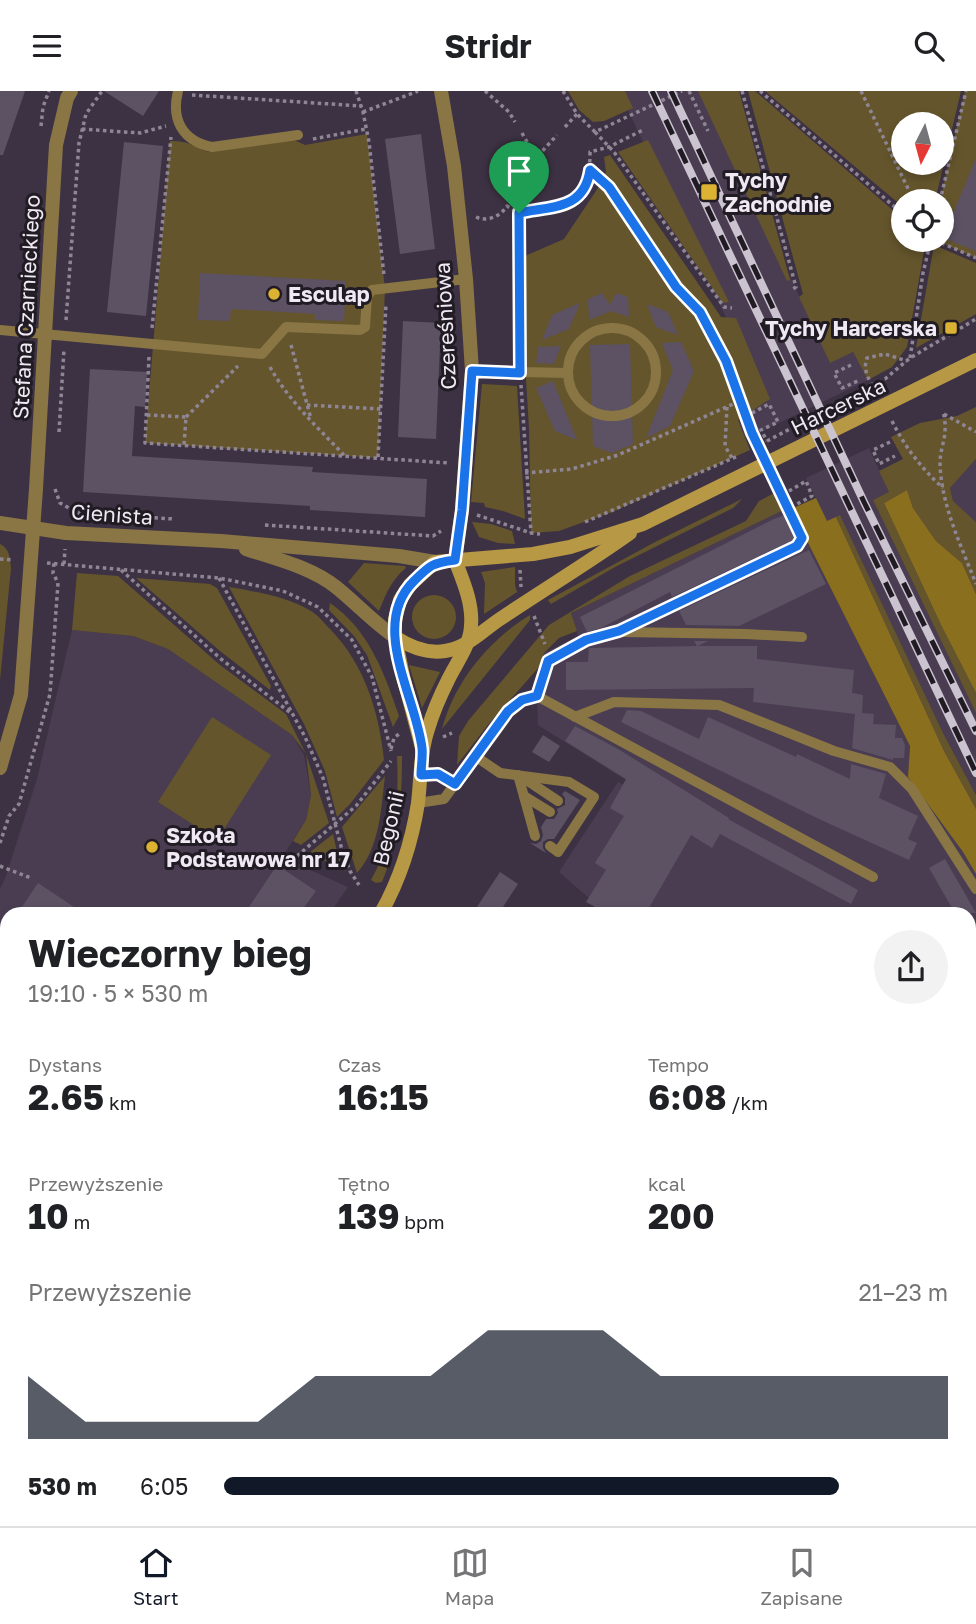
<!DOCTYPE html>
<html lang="pl">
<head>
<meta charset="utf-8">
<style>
  body { margin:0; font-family:"Golos Text",sans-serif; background:#f2f2f2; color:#202124; height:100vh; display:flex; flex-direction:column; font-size:26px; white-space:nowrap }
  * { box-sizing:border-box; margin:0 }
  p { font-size:23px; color:#757577 }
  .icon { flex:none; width:38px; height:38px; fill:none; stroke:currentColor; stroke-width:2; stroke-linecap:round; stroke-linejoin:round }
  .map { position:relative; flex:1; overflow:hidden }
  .details { position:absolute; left:0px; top:816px; width:976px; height:620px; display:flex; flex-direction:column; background:#fff; border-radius:21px 21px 0 0; box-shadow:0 4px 10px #0003 }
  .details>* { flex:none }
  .needle { width:46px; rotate:186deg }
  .fabs { position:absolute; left:891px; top:21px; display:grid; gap:14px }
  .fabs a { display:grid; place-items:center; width:63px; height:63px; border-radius:50%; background:#fff; box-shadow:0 4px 10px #0003; font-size:35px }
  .pin { position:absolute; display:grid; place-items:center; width:60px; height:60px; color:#fff; margin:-72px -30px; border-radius:50% 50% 50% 0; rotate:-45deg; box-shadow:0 0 7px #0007 }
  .pin .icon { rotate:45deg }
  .round { display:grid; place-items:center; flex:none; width:74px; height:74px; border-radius:37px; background:#f2f2f2 }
  .summary { display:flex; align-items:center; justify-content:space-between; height:119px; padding:0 28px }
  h1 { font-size:38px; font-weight:700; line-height:52px }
  .stats { display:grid; grid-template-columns:repeat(3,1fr); gap:10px; height:119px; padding:7px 28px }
  .stats div { display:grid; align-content:center }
  .stats b { font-size:35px; font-weight:700 }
  .stats small { font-size:19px; font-weight:400 }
  .stats p { font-size:19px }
  .chart { height:196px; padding:14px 28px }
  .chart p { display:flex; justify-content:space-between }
  .chart svg { width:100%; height:126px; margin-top:7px; fill:#111827; opacity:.7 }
  ul { padding:0 28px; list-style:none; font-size:23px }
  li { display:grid; grid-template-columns:112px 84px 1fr; align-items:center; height:52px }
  li i { height:18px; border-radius:9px; background:#111827 }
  header { display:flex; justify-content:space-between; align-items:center; height:91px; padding:0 28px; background:#fff; font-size:32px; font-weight:700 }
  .tab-bar { display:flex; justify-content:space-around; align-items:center; height:98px; border-top:2px solid #e0e0e0; background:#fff; font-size:19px; color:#757577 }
  .tab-bar a { display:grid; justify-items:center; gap:4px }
  .tab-bar .on { color:#111827 }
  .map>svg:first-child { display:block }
  .built { fill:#4a3d52 }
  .green { fill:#64552c; fill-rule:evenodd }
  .forest { fill:#8a6f1e }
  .building { fill:#5c5263 }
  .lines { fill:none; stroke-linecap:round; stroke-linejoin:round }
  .path { stroke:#8f8695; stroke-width:3.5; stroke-dasharray:3.5 3.5; stroke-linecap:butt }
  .lane { stroke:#897644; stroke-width:10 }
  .street { stroke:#897644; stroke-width:14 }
  .secondary { stroke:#b79844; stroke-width:14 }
  .rail-casing { stroke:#cbc3d0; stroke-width:8 }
  .rail { stroke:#211c24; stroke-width:5; stroke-dasharray:16; stroke-linecap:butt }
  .route-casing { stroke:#fff; stroke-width:14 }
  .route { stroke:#1a73e8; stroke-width:9 }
  .poi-dot { fill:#dcb233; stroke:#211c24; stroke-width:2.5 }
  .labels { text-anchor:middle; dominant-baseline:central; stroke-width:6; stroke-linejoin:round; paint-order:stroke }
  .poi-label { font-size:21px; font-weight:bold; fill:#f0e9f4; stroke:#211c24; text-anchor:start }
  .street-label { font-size:21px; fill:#f0e9f4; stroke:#211c24 }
</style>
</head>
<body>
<header><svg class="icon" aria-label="menu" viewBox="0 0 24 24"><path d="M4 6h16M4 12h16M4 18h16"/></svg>Stridr<svg class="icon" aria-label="search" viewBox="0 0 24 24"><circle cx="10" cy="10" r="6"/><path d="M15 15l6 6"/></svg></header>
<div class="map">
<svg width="976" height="1435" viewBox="0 0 976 1435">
  <rect width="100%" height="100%" fill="#3d3243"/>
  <g class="built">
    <polygon points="619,0 703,0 830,271 853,261 868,289 746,348 738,329 766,311"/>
    <polygon points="869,357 889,401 873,409 976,622 976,704 943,642 840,425 827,431 806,387"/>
    <polygon points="976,368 976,431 953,410 950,397"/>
    <polygon points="790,416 910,655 908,686 963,761 976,783 976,1117 970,1115 970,822 606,822 559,781 618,691 701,736 538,634 537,605 539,576 544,562 578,545 571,522"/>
    <polygon points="72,539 133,545 168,558 292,644 304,664 311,704 306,729 284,763 308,778 348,796 330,822 7,822 7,1343 0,1338 0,798 6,785 37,688"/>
  </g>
  <g class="green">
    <polygon points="568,0 625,0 633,17 604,30 593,31 579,19"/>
    <polygon points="698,0 739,0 790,189 787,190"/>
    <polygon points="748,0 755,0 903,128 903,149 926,149 907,256 892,276 868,289 853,261 830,272 799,206 803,203"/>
    <path d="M 765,0 L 961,0 L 935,110 L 903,110 L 903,116 ZM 903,33 L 942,33 L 942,72 L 903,72 Z"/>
    <polygon points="965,0 976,0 976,167 935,149 942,149 942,110 940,110"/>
    <path d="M 367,43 L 385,198 L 378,367 L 145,352 L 170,50 C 190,50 192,55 209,61 L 294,49 L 305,54 Z"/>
    <polygon points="648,49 729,211 723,212 618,61"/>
    <polygon points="610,64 721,226 736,227 770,308 738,329 750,359 612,421 559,440 531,442 529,338 524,255 525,165 564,148 598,97 606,81 604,66"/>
    <polygon points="934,154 976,172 976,223 916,257"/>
    <polygon points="482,293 517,295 525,428 503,420 485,416 484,412 471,411"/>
    <polygon points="976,316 976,368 950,397 953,410 976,431 976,503 962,472 936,450 913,417 907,399 884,412 942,536 976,602 976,622 873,409 889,401 879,380 903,368 891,346 920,332 957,325"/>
    <polygon points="782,398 790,416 571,522 577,540 559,547 544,562 539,576 487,635 457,674 459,645 468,630 549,534 630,485 746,430 759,410"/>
    <polygon points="742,408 733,417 615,476 551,513 548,509 657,450"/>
    <polygon points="840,424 943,642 976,704 976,718 944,660 836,426"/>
    <polygon points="472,431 491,433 512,440 515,453 498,452 479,446"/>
    <path d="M 0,453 C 10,458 10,467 11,477 L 0,589 Z"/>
    <path d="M 364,472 L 405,475 L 406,477 C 391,489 386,503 379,520 L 348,491 Z"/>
    <polygon points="515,476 515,494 517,501 484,523 485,492 481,481"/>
    <polygon points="77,482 118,485 220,574 286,623 306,663 329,732 301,754 293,750 306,729 311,704 306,663 292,644 168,558 133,545 72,539"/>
    <polygon points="136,487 210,493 217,497 271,595 270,599 220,560"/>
    <path d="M 229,496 C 257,501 286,505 311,520 C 318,524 324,532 330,538 C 365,574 379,621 384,669 L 350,713 L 337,726 L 325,680 L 304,633 Z"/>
    <circle cx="434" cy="526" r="22"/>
    <path d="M 330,512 C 369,539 384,581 399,625 L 393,636 L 367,564 L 354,545 L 329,519 Z"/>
    <path d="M 530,524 L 530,529 L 442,638 C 454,591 489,549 530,524 Z"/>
    <polygon points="409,574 440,581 422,617"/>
    <polygon points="212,626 271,664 217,749 158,711"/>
    <path d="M 397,665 L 402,665 C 402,709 399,751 382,791 L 376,792 L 371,789 C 396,743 399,716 397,665 Z"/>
    <path d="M 385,685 C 381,718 380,756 357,782 L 342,736 Z"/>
    <polygon points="333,743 337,761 346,780 309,762"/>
    <polygon points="806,1428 861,1428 872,1435 802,1435"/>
  </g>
  <g class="forest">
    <polygon points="907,399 913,417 936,450 962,472 976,503 976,602 942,536 884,412"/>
    <polygon points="816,407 827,430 836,426 944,660 976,718 976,783 963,761 908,686 910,655 791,418"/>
  </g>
  <g class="building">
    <polygon points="0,0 25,0 3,64 0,64"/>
    <polygon points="104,0 159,0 143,25"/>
    <polygon points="421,43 435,158 400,163 385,48"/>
    <polygon points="124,51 163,55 146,225 107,221"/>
    <polygon points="976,67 976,160 943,147"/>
    <polygon points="200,182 346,190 344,230 315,229 315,223 231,218 230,230 198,229"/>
    <polygon points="602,202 610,214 616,202 628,206 629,226 611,220 589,229 588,208"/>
    <polygon points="580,212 569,238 542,249 552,224"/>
    <polygon points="647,213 668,221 678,244 656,236"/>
    <polygon points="403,230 441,232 436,348 398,346"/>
    <polygon points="681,251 694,280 670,335 646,347 673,279 662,252"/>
    <polygon points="630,253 633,353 612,362 593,355 590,254"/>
    <polygon points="561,255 554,273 536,272 538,256"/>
    <polygon points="90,278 147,281 145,316 135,315 132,365 313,376 312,381 427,388 425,426 310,419 310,415 83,401"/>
    <polygon points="553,290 577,349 555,340 536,297"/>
    <polygon points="785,424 797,447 672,506 670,501 601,537 587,541 580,526 774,428"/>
    <polygon points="809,459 826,493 739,535 686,534 679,520"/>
    <polygon points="694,550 708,550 698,555 757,555 757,568 854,579 852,602 863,604 862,622 874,623 873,633 896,634 895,647 902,647 905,654 904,667 893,667 893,669 852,657 855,623 753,611 754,597 566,599 566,571 588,571 589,557 697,555"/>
    <polygon points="627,619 641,620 699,648 708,626 796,666 797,663 850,688 851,673 886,683 879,707 918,725 908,748 917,752 909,769 819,728 621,631"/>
    <polygon points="575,635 618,658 729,727 728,728 858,799 851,813 720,743 712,757 691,744 646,822 606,822 586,811 606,779 595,772 624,725 610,717 626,688 565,650"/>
    <polygon points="543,644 560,655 549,671 532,661"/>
    <polygon points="565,700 580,709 554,748 548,748 543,751 543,757 546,762 530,752 536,753 541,750 543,744 541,736 546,728 554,728 558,722 557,718 565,714 565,707 562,703"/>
    <polygon points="945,768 976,822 955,822 929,777"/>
    <polygon points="277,774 316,800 300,822 245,822"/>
    <polygon points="500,781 518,793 499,822 473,822"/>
    <polygon points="38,792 83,822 18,822"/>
  </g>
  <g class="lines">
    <g class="path">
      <polyline points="356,0 363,21 369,51 384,184"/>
      <polyline points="485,0 509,21 515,31"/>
      <polyline points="563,0 577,23 595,41 682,0"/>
      <polyline points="689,0 708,40"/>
      <polyline points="742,0 796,196 791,199"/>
      <polyline points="760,0 903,123"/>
      <polyline points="861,0 914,110"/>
      <polyline points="192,4 361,15"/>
      <polyline points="363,21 418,0"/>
      <polyline points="41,35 43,16 49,0"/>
      <polyline points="565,36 577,23"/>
      <polyline points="82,38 140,42 166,35"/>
      <polyline points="595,41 614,61 724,216 732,217"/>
      <polyline points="522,42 536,67"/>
      <polyline points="313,48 366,38"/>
      <polyline points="590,79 609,96 676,196 700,221 725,270 760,358"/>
      <polyline points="522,96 536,67 557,44"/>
      <path d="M 520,109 L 519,122 C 566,112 590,120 590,61 L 609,56 L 643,39"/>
      <polyline points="940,110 966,0"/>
      <path d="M 476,126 C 487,131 500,126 507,115 L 519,122 L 520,266"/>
      <polyline points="935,149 976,167"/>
      <polyline points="66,229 79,52 86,23 102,0"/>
      <polyline points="152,237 171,46"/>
      <polyline points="291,254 311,328"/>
      <polyline points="149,266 145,352 449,372"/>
      <polyline points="910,267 923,182 931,149"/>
      <polyline points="851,274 834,282 842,297 860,289"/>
      <path d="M 270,276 C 289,310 317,336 344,364"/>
      <polyline points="521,294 531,442"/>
      <path d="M 876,301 C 870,290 862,280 867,267 L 885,263 L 907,270"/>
      <polyline points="307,314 381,318"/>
      <polyline points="727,316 725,355 732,367"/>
      <polyline points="752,322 769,313 778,331 761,339 767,350"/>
      <path d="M 944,323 C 944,328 946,334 945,339 C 945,349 940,360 940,372 C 941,414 961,454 976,493"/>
      <polyline points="944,323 976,341"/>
      <polyline points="147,324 186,326 184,354"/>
      <polyline points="186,326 238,275"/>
      <path d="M 892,330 C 905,356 921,377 943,397"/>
      <polyline points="59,341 64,258"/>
      <polyline points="767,350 885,288 910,267 976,228"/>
      <polyline points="890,351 873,359 879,373 895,365"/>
      <polyline points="378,366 386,213"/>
      <polyline points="525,382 572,378 618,364 740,310"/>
      <polyline points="774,387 799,440"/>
      <polyline points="55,398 60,412 78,422 174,428"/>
      <polyline points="789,400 806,390 812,405 797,413"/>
      <polyline points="477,424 531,442 540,443"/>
      <polyline points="585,431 738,365"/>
      <polyline points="265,434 433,445 441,440"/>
      <polyline points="0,468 14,469"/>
      <polyline points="47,472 219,487 283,500 318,516 352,549 372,586 391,660"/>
      <polyline points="64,473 65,458"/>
      <polyline points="121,479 221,568 292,623"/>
      <polyline points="520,479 521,496"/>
      <polyline points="219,487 305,646 323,687 342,759 350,780 359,794"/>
      <polyline points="534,525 545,553"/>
      <polyline points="443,646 452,642"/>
      <polyline points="391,658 394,647 400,642"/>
      <polyline points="0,752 9,725 19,713 50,603 58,492 53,482 54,472"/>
      <polyline points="297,765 356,715 391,670"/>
      <polyline points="0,775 31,787"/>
      <polyline points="0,1001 7,1006"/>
      <polyline points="0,1323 7,1312"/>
      <polyline points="0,1344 7,1349"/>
      <polyline points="0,1357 7,1359"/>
      <polyline points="970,1368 976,1372"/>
    </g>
    <g class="lane">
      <path d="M 178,0 C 171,28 182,50 212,56 L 298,44"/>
      <circle cx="612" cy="281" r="44"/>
      <polyline points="0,239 262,263 286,236 360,239 365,236 367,205 372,199 466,188"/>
      <polyline points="472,280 568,282"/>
      <polyline points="623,541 746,543 802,546"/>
      <polyline points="537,605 548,570 586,549 619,540 797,455"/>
      <polyline points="575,626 614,611 719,614 834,660 890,676 912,698 976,798"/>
      <polyline points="475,665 500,682 569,691 594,706 558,761 550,755"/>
      <polyline points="421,684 438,683 455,693"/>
      <polyline points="518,684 535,745"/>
      <polyline points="522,686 558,710"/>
      <polyline points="524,705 550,721"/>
      <polyline points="418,712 444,708 508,620 522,609 537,605 873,786"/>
      <polyline points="269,1435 273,1428"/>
      <polyline points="543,1435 550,1428"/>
      <polyline points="602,1435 607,1428"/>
    </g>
    <g class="street">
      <polyline points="441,0 454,75 466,188 472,280 462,419 455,469"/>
      <polyline points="0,432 66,442 221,450 399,465 435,471"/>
      <path d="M 246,458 C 276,468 311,476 336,496 C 357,513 373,531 395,546"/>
      <polyline points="0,677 21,604 36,398 56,54 67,7 71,0"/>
      <polyline points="970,1391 976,1395"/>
      <polyline points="566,1428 576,1435"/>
      <polyline points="690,1435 694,1428"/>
    </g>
    <g class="secondary">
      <path d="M 395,546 C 410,556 426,563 445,560 C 467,557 482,540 500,528 C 543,499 588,472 630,442"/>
      <polyline points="422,657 403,585 395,546 395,529 400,509 410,494 435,471 533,463 570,456 643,433 976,269"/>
      <path d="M 381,822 C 400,788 412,750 418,712 C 421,687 420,662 428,638 C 433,621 440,605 448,589 C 456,572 470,555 471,535 C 473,512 463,490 455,469"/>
      <polyline points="0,1406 7,1411"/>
      <polyline points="32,1428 42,1435"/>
      <polyline points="9,1435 14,1428"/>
    </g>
    <g class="rail-casing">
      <g id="rail">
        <polyline points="652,0 976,682"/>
        <polyline points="671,0 864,411 976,640"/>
      </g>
    </g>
    <use href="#rail" class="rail"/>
  </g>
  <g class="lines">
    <g class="route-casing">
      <path id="route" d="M 590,79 L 609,96 L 676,196 L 700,221 L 726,270 L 752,342 L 802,447 L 797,455 L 619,540 L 586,549 L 548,570 L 537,605 L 522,609 L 508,620 L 455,693 L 438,683 L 421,684 C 421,675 423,665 422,657 C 416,606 369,534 414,490 C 430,474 432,472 455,469 L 462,419 L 472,280 L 520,282 L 519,122 C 550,115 584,120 590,79 Z"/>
    </g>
    <use href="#route" class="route"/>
  </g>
  <g class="poi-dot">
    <rect x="700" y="92" width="18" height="18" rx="3.5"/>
    <circle cx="274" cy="203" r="7"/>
    <rect x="944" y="230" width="14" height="14" rx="3.5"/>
    <circle cx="152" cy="756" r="7"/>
  </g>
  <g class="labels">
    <g class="poi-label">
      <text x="725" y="89">Tychy<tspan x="725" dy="24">Zachodnie</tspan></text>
      <text x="288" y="203">Esculap</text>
      <text x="937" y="237" text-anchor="end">Tychy Harcerska</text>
      <text x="166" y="744">Szkoła<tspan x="166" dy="24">Podstawowa nr 17</tspan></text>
    </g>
    <g class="street-label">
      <text transform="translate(26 216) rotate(-87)">Stefana Czarnieckiego</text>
      <text transform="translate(445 235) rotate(-93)">Czereśniowa</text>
      <text transform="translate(838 315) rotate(-26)">Harcerska</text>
      <text transform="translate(112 423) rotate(4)">Cienista</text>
      <text transform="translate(388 737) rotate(-77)">Begonii</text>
    </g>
  </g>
</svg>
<div class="fabs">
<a><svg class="needle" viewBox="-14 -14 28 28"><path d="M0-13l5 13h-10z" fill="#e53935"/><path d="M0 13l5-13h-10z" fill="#757577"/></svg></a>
<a><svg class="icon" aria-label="locate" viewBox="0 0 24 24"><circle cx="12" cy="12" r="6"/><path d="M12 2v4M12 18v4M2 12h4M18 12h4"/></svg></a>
</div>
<div class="pin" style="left:519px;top:122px;background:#1e9e55"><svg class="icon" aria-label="arrive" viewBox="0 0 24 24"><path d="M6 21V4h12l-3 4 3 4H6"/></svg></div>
<section class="details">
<div class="summary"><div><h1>Wieczorny bieg</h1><p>19:10 · 5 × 530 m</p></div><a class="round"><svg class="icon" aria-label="share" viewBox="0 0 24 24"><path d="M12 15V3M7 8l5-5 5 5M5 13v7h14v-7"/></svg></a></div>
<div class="stats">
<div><p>Dystans</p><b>2.65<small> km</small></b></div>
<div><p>Czas</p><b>16:15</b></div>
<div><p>Tempo</p><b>6:08<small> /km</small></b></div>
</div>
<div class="stats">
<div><p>Przewyższenie</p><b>10<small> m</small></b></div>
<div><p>Tętno</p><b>139<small> bpm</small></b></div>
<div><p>kcal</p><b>200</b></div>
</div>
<div class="chart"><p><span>Przewyższenie</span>21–23 m</p>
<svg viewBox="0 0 160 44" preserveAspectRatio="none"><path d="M0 44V22L10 38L20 38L30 38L40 38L50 22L60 22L70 22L80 6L90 6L100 6L110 22L120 22L130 22L140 22L150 22L160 22V44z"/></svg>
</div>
<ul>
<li><b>530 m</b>6:05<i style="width:85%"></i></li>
</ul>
</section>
</div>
<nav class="tab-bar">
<a class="on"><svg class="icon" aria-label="home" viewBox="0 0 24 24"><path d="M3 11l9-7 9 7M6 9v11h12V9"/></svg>Start</a>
<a><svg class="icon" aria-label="map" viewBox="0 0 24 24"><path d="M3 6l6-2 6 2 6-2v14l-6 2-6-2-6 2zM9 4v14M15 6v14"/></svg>Mapa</a>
<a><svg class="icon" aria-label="saved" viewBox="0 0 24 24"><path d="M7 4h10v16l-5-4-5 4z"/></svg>Zapisane</a>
</nav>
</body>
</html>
